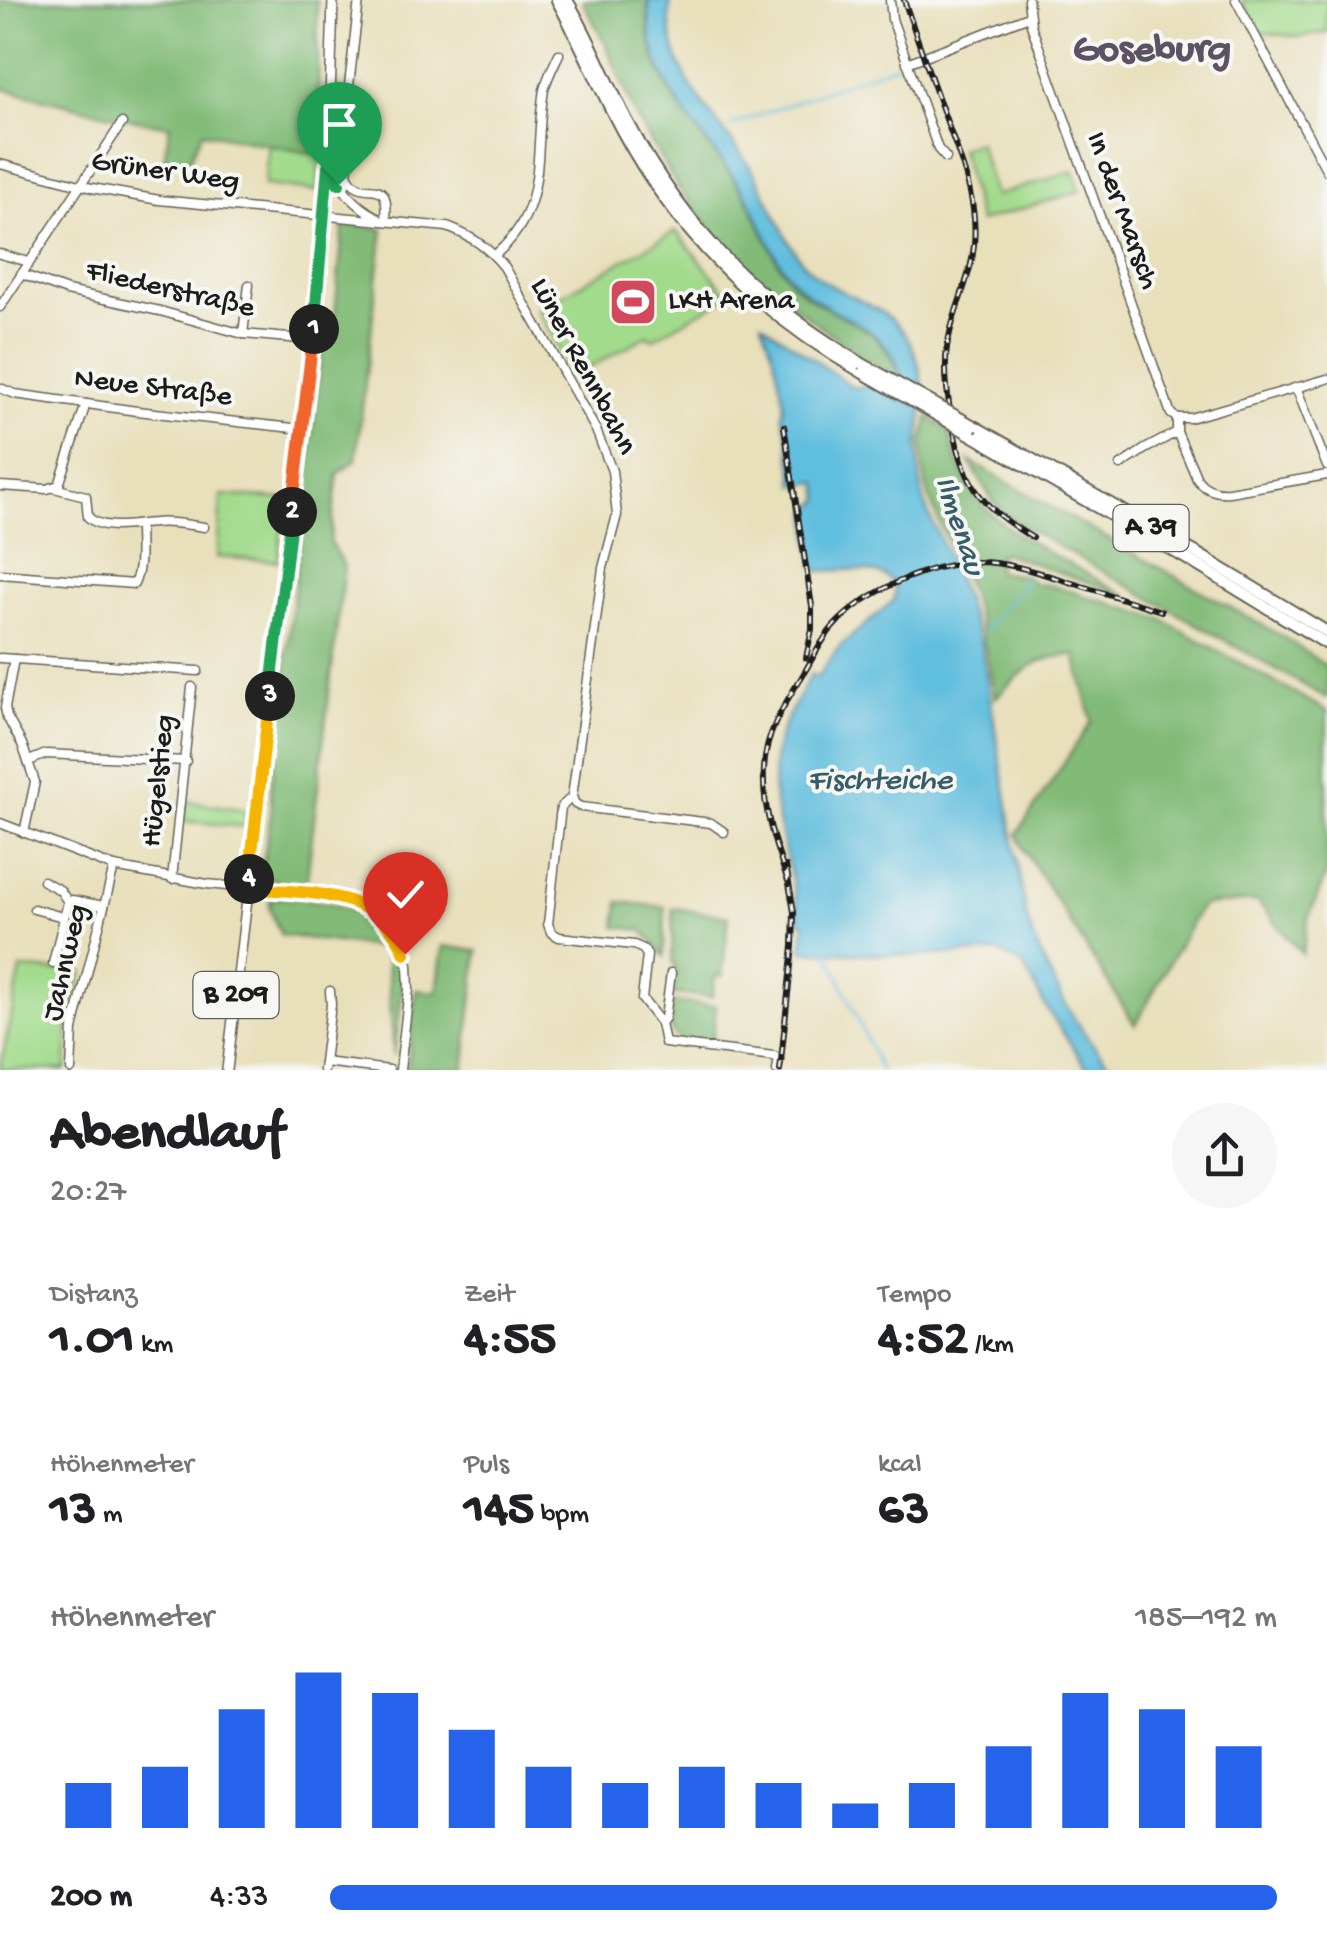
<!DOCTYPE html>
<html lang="de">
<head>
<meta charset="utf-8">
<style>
  body { margin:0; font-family:"Gochi Hand",sans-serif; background:#f6f6f6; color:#202124; height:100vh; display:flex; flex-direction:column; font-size:38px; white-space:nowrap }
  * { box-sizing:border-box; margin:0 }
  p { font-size:32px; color:#757577 }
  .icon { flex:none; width:55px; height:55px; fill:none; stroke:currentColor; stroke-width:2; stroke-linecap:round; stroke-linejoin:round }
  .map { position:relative; height:1070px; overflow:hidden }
  .side { display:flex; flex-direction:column; background:#fff; flex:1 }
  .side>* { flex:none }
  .pin { position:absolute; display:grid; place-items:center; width:85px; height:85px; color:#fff; margin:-102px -42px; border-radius:50% 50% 50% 0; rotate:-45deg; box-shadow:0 0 10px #0007 }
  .pin .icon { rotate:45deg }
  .km { position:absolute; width:50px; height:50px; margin:-25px; border-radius:50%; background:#222; color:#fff; font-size:28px; line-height:50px; text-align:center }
  .round { display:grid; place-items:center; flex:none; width:105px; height:105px; border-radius:52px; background:#f6f6f6 }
  .head { display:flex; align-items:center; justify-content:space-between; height:170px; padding:0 50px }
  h1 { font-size:55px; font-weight:700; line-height:75px }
  .metrics { display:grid; grid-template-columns:repeat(3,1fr); gap:15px; height:170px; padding:10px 50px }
  .metrics div { display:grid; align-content:center }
  .metrics b { font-size:50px; font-weight:700 }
  .metrics small { font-size:28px; font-weight:400 }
  .metrics p { font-size:28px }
  .chart { height:280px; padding:20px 50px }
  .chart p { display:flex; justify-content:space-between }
  .chart svg { width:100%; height:180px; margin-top:10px; stroke:#2563eb; stroke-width:6 }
  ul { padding:0 50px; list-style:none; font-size:32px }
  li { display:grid; grid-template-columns:160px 120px 1fr; align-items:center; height:75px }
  li i { height:25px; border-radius:12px; background:#2563eb }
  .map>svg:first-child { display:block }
  .green { fill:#a3db8d; stroke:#607c54; stroke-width:2.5 }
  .forest { fill:#82bb78; stroke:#4f6c4a; stroke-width:2.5 }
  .water { fill:#60bede; stroke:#3e6d7d; stroke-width:2.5 }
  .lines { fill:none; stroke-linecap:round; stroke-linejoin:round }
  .stream { stroke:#60bede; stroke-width:2.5 }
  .minor-casing { stroke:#636054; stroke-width:11 }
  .major-casing { stroke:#636054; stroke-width:12 }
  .highway-casing { stroke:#636054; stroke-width:14 }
  .minor { stroke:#fff; stroke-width:8 }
  .major { stroke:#fff; stroke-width:9 }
  .highway { stroke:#fff; stroke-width:10 }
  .rail-casing { stroke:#1c1c1c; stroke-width:6 }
  .rail { stroke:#f6f6f2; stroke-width:2.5; stroke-dasharray:8; stroke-linecap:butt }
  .highway-bridge-casing { stroke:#636054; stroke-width:14; stroke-linecap:butt }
  .highway-bridge { stroke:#fff; stroke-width:10 }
  .split-1-casing { stroke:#fff; stroke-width:20 }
  .split-2-casing { stroke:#fff; stroke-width:20 }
  .split-3-casing { stroke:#fff; stroke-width:20 }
  .split-4-casing { stroke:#fff; stroke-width:20 }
  .split-5-casing { stroke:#fff; stroke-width:20 }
  .split-1 { stroke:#22a559; stroke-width:12 }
  .split-2 { stroke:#f0652b; stroke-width:12 }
  .split-3 { stroke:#22a559; stroke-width:12 }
  .split-4 { stroke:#f5b400; stroke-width:12 }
  .split-5 { stroke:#f5b400; stroke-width:12 }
  .labels { text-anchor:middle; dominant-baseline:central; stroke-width:8; stroke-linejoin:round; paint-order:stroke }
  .shield { fill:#f6f6f2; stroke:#5d5d5c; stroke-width:2.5 }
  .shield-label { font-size:28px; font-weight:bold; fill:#1c1c1c }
  .street-label { font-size:30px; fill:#1c1c1c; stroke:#f6f6f2 }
  .poi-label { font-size:30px; fill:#1c1c1c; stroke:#f6f6f2; text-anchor:start }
  .water-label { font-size:32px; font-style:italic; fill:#375d6a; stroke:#f6f6f2 }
  .district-label { font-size:40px; font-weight:bold; fill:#5d5164; stroke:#f6f6f2 }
</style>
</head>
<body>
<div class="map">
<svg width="1327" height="1070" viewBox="0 0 1327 1070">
  <rect width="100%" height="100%" fill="#f6f6f2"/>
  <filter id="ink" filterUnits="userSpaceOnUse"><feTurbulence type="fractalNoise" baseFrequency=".01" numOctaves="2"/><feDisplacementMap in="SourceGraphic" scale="20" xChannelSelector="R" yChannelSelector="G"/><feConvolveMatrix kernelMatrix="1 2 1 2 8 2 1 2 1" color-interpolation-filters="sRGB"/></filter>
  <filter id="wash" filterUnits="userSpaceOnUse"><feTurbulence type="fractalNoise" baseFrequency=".0048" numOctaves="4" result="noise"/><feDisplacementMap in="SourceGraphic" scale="40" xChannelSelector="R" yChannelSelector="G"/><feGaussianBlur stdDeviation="2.25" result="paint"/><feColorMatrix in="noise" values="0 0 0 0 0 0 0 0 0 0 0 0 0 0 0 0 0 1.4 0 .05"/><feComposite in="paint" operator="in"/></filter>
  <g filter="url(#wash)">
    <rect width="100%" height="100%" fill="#e8dfbb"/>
    <g class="green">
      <polygon points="1242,0 1327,0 1327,32 1300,37 1257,32"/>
      <polygon points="978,142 995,196 1074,171 1080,191 979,222 960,148"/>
      <polygon points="269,145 320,155 318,191 264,185"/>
      <polygon points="676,231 729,296 652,339 648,335 580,373 572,373 537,309"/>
      <polygon points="221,495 285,499 278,561 217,557"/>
      <polygon points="185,801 247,810 246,827 183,821"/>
      <polygon points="21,969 83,972 68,1029 66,1070 0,1070"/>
    </g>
    <g class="forest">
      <polygon points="0,0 317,0 319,95 313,141 315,154 202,132 188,164 164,159 170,126 119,117 0,88"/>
      <path d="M 582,0 L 648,0 C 648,12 647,26 650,38 C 662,102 716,147 748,200 C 762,226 772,258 791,281 C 830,324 881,315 901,379 L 861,356 L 774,292 L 725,246 L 701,218 L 677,186 L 638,121 L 607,47 Z"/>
      <polygon points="353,225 383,229 356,460 338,474 330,542 344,566 306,887 267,879 261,873 271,814 271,789 323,340 327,325 331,322 335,314 343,228"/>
      <path d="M 928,417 L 949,429 C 963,500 992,521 1053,555 C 1078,569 1103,582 1128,596 L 1004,553 L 998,555 L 997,572 L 1025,576 L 1034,583 L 1053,586 L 1161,619 L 1327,711 L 1327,872 L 1308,919 L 1302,954 L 1257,901 L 1204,905 L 1199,909 L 1135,1025 L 1023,848 L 1017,834 L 1092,721 L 1075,655 C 1034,656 1024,671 995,698 C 988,659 981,622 967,585 C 949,538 921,500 922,447 C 922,438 927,427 928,417 Z"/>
      <polygon points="969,461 1285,638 1327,667 1327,698 1019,524 994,503"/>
      <path d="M 278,898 C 331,901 401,908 402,978 C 403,1003 397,1030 394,1056 L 386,948 L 281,935 L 269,907 L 271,905 L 269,900 Z"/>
      <polygon points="619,902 665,907 664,956 642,930 616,927"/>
      <polygon points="673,908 729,916 722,976 715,976 712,997 673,994 676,972 672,958"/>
      <polygon points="443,946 478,951 464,1070 407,1070 416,990 437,992"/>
      <path d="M 672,1002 L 716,1006 L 712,1043 C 675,1038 666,1044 672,1002 Z"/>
    </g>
    <path class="water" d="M 649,0 L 671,0 C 667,22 672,47 681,67 C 699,106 733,137 755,175 C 770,201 788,249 808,268 C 838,299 891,302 911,344 C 923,369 925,399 921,426 C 920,434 918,441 918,449 C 918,469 921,491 927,510 L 953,568 L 981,643 L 1027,920 C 1045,972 1076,1030 1115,1070 L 1088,1070 L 1045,1006 L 1023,965 L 999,952 L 917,956 L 802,951 L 805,923 L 799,922 C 794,863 762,803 777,744 C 784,719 800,697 811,674 L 818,677 L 839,647 L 893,601 C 906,563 843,570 819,571 L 814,567 L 810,538 L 809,511 L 821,499 L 818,482 L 795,485 L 788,435 L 782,415 L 784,403 L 774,356 L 762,323 L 853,387 L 860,388 L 867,382 L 901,402 C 909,323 833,325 793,280 C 773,258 763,226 749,200 C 717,147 662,101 651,38 C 648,26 650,12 649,0 Z"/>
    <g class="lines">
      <g class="stream">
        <polyline points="730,126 900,63"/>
        <polyline points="984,631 1027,578"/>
        <polyline points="827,949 880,1070"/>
      </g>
    </g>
  </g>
  <g filter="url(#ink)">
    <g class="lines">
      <g class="minor-casing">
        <g id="minor">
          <path d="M 359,0 L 348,94 L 354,117 L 347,174 C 362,207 390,167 386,220"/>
          <polyline points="890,0 892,19 932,132 938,149 946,158"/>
          <polyline points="1028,0 1031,25 1171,414 1177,418 1190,418 1327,379"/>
          <polyline points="1236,0 1327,171"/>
          <polyline points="907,63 1029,16"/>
          <path d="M 0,164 L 92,188 L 159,200 L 447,227 C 471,236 488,247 504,267 L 596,430 L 612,471 L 617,515 L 603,568 L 572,797 L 575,804 L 581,807 L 711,823 L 724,832"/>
          <path d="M 329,167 C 341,188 355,206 377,217"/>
          <polyline points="0,254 29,262"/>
          <path d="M 495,255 C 550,208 533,153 544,90 C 547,78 554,65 559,54"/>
          <polyline points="21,274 67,291 160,311 243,334 312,340"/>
          <polyline points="0,307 122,123"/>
          <polyline points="243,334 249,285"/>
          <polyline points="1296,387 1327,466"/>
          <polyline points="0,388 15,394 137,411 302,429"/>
          <path d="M 1177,418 L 1177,432 L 1197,479 C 1205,490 1216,493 1229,492 L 1327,475"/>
          <polyline points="1121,465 1145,449 1177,432"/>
          <polyline points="0,486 47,489 59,485 86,404"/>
          <path d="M 54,488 L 86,496 L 88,517 C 104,532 133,524 154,523 C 170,521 189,525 204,527"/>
          <path d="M 0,574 L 134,584 C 142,567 139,545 139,526"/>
          <polyline points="0,658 198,671"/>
          <polyline points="14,659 5,708 7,717 22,744 35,782 24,833"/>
          <polyline points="29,761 46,754 186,761"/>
          <polyline points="572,797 561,807 548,924 551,932 559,937 634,945 643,949 647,955 642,999 661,1023 665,1043 774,1056 779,1059 777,1070"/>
          <polyline points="0,823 114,867 207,884 336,897 370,909 386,921 395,933 408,965 409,989 400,1070"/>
          <polyline points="172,879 192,687"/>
          <polyline points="43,881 60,890 68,902"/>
          <polyline points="34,909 63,917"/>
          <polyline points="53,963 68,902 72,900 104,906"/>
          <polyline points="661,1023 665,1018 671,973"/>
          <polyline points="324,1062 389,1070"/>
          <polyline points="71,1070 73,1029 114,867"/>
          <polyline points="323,1070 331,1005 330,991"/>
        </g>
      </g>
      <g class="major-casing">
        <polyline id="major" points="227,1070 320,275 328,166 333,0"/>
      </g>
      <g class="highway-casing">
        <g id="highway">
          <path d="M 557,0 C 581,43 599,88 622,131 C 678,235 761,315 863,373"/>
          <path d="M 567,0 C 591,40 607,83 629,124 C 686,231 757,301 861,363"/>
          <polyline points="974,426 1193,551 1327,632"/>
          <polyline points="975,437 1187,559 1327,644"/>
        </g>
      </g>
      <use href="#minor" class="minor"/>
      <use href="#major" class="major"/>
      <use href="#highway" class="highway"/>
      <g class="rail-casing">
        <g id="rail">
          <path d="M 904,0 C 918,41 932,81 947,122 C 957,150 969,179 973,209 C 981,267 958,290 948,342 C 941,377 954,451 971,482 C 984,507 1010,524 1033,538"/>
          <polyline points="784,426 812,606 812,629 806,658"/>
          <path d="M 788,881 C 775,846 762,808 764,769 C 765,735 783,706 801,678 C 811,662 820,642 833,627 C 866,590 929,564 977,562 C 1008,562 1037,572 1066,581 C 1098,591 1130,601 1161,611"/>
          <polyline points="780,1070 793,946 794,912 786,866"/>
        </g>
      </g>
      <use href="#rail" class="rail"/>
      <g class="highway-bridge-casing">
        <g id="highway-bridge">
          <polyline points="861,363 974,426"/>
          <polyline points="863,373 975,437"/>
        </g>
      </g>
      <use href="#highway-bridge" class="highway-bridge"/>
    </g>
  </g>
  <g class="lines" filter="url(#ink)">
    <g class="split-1-casing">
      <polyline id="split-1" points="314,329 328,166 339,184"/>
    </g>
    <g class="split-2-casing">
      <polyline id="split-2" points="292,512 314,329"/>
    </g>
    <g class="split-3-casing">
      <polyline id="split-3" points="270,696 292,512"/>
    </g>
    <g class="split-4-casing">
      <polyline id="split-4" points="249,879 270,696"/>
    </g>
    <g class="split-5-casing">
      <path id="split-5" d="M 249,879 L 248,888 C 309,894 378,887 405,954"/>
    </g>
    <use href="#split-1" class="split-1"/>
    <use href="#split-2" class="split-2"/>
    <use href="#split-3" class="split-3"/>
    <use href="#split-4" class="split-4"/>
    <use href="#split-5" class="split-5"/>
  </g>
  <defs>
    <g id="stadium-square" transform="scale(2.5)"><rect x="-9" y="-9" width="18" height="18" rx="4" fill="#d1495b" stroke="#f6f6f2"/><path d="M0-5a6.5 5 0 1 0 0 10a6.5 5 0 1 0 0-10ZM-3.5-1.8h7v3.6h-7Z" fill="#fff"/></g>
  </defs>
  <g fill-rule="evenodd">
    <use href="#stadium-square" x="633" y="302"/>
  </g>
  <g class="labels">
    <g class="shield">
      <rect x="1113.5" y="505" width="75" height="46" rx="8"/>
      <rect x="193.5" y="972" width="85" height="46" rx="8"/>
    </g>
    <g class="shield-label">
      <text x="1151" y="528">A 39</text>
      <text x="236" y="995">B 209</text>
    </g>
    <g class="street-label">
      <text transform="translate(165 173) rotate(8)">Grüner Weg</text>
      <text transform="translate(1121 211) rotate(70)">In der Marsch</text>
      <text transform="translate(170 291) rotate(13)">Fliederstraße</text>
      <text transform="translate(582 367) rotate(62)">Lüner Rennbahn</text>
      <text transform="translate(153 389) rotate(7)">Neue Straße</text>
      <text transform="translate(160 781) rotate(-84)">Hügelstieg</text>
      <text transform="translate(67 963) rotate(-77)">Jahnweg</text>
    </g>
    <g class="poi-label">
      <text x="668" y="302">LKH Arena</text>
    </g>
    <g class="water-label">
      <text transform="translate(958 526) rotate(72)">Ilmenau</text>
      <text x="880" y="782">Fischteiche</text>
    </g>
    <g class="district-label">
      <text x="1152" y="51">Goseburg</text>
    </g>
  </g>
</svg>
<div class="pin" style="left:339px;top:184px;background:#1e9e55"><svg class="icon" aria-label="arrive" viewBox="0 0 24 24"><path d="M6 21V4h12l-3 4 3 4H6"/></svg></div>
<div class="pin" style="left:405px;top:954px;background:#d93025"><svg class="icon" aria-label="check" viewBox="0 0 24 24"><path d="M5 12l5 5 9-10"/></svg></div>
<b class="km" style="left:314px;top:329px">1</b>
<b class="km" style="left:292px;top:512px">2</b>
<b class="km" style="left:270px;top:696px">3</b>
<b class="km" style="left:249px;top:879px">4</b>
</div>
<section class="side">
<div class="head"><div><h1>Abendlauf</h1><p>20:27</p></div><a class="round"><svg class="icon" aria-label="share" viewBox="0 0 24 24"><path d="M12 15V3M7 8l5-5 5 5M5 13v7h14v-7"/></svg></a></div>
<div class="metrics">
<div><p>Distanz</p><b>1.01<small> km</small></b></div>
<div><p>Zeit</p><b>4:55</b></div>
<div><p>Tempo</p><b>4:52<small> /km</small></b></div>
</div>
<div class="metrics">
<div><p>Höhenmeter</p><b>13<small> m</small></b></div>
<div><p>Puls</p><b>145<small> bpm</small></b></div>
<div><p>kcal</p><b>63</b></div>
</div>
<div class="chart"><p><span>Höhenmeter</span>185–192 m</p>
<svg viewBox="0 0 160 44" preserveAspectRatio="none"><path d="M5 44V33M15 44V29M25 44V15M35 44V6M45 44V11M55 44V20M65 44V29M75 44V33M85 44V29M95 44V33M105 44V38M115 44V33M125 44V24M135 44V11M145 44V15M155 44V24"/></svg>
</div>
<ul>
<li><b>200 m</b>4:33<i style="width:100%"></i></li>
</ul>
</section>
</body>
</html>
